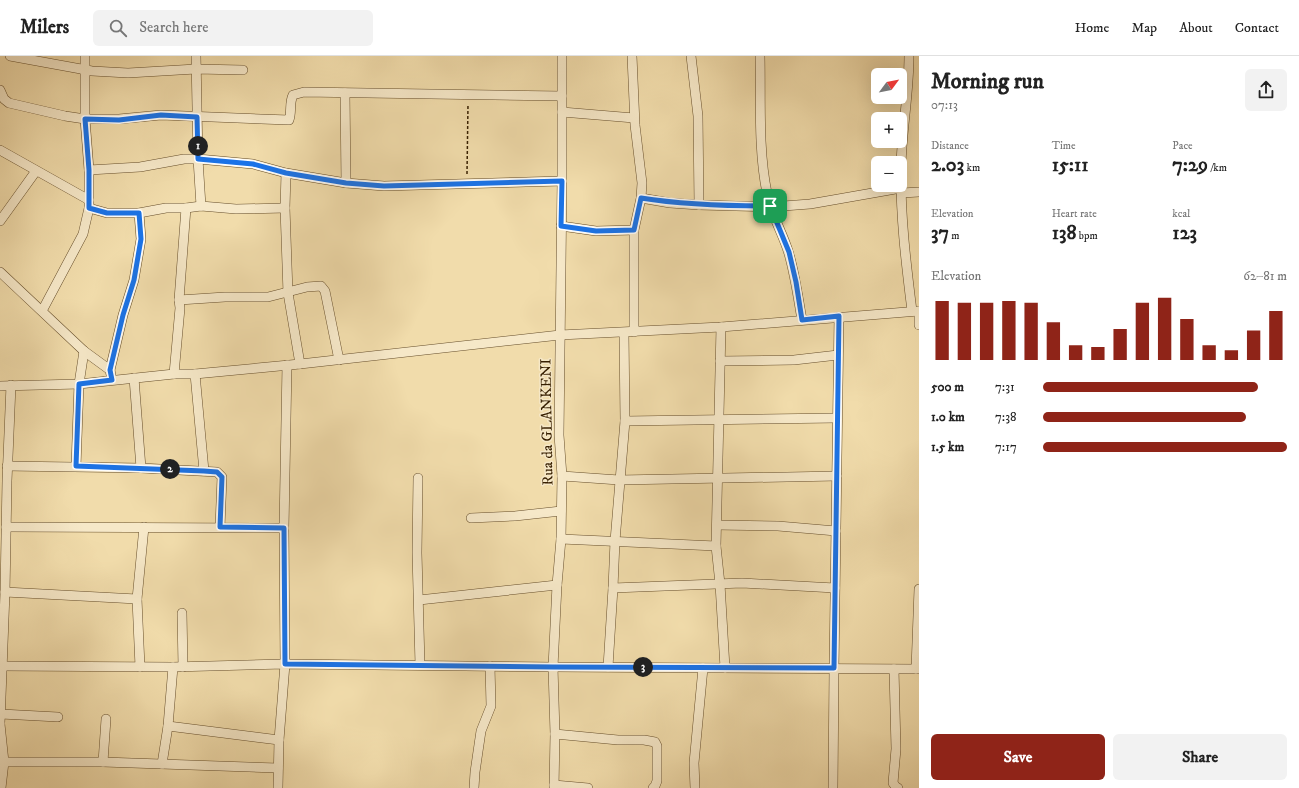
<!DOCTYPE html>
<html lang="en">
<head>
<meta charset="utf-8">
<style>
  body { margin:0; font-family:"IM FELL DW Pica",serif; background:#f2f2f2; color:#222; height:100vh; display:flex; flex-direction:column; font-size:15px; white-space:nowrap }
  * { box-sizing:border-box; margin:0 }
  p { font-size:13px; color:#767676 }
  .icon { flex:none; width:22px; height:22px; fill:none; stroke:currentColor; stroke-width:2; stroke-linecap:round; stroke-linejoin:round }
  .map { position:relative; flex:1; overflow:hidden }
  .panel { display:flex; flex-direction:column; background:#fff; width:380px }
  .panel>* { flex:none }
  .needle { width:26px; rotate:58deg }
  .fabs { position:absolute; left:871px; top:12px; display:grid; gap:8px }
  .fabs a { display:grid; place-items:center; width:36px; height:36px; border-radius:6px; background:#fff; box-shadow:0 4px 16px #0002; font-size:20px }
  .pin { position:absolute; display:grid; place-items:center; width:34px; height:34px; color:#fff; margin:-17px; border-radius:8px; box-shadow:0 2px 6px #0006 }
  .km { position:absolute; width:20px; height:20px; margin:-10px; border-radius:50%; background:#222; color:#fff; font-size:11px; line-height:20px; text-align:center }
  .round { display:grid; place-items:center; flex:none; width:42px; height:42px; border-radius:6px; background:#f2f2f2 }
  .head { display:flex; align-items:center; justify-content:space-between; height:68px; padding:0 12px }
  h1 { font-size:22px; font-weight:700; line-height:30px }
  .metrics { display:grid; grid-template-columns:repeat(3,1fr); gap:6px; height:68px; padding:4px 12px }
  .metrics div { display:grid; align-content:center }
  .metrics b { font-size:20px; font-weight:700 }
  .metrics small { font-size:11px; font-weight:400 }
  .metrics p { font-size:11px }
  .chart { height:112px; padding:8px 12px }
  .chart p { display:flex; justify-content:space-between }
  .chart svg { width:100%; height:72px; margin-top:4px; stroke:#8f2418; stroke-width:6 }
  .primary-button { display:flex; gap:8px; margin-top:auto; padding:8px 12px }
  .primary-button a { flex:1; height:46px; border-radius:6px; background:#8f2418; color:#fff; font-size:16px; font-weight:700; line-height:46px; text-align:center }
  .primary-button a+a { background:#f2f2f2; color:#222 }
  ul { padding:0 12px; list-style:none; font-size:13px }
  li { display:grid; grid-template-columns:64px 48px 1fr; align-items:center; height:30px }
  li i { height:10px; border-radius:5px; background:#8f2418 }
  header { display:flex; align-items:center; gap:24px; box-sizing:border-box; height:56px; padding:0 20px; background:#fff; border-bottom:1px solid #e0e0e0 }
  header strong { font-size:19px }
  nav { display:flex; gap:22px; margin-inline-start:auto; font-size:14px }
  .search { width:280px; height:36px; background:#f2f2f2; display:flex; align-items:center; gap:10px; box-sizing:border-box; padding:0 14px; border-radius:6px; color:#767676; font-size:15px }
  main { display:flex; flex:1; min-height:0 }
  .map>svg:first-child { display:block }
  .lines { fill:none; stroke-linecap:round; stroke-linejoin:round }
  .minor-casing { stroke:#664e2b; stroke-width:10 }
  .path { stroke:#371f00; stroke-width:1.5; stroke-dasharray:3 2; stroke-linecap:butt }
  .minor { stroke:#f6e8c8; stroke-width:9 }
  .route-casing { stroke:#fff; stroke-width:8 }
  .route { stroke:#1a73e8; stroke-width:5 }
  .labels { text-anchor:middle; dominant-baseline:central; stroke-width:3; stroke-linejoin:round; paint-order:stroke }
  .street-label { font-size:15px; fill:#371f00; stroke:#f6e8c8 }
</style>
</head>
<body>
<header>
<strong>Milers</strong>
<div class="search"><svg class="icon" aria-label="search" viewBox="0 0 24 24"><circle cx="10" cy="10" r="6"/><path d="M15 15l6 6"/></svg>Search here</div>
<nav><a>Home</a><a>Map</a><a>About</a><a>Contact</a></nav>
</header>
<main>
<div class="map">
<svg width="919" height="732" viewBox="0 0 919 732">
  <rect width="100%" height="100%" fill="#f1dcab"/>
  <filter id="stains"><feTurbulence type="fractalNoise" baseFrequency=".005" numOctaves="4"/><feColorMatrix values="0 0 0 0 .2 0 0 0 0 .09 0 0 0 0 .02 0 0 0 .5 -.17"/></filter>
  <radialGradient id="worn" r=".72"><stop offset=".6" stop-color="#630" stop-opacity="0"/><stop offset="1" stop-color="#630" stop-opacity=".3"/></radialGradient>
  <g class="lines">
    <g class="minor-casing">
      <g id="minor">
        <polyline points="10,0 92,15 128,17 196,13 243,14"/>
        <polyline points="196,0 198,103 201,150"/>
        <polyline points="632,0 635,69 642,127 641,142 634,174 634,276"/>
        <polyline points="691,0 698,60 699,149"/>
        <path d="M 760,0 C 761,45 758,93 767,137 C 771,159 783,177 789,198 C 795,219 798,241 802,264"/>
        <path d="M 909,0 C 909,37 902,73 901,109 C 900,158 906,207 912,255"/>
        <path d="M 0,34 L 4,43 L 9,47 L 65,60 L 85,63 L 119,63 L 161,59 L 289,64 C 292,56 289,47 293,39 L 304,36 L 562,40"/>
        <polyline points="345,37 346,127"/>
        <polyline points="562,56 634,62"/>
        <polyline points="0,94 89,144"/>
        <polyline points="89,114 140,111 184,103 198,103 253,108 286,117 346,127 384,130 562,125"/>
        <polyline points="286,117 285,152 288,237 300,308"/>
        <polyline points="902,137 919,136"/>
        <polyline points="641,142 670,147 699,149 770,151 810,148 901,132"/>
        <polyline points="89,152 107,157 139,157 166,152 186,152 201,150 236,153 285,152"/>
        <polyline points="0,165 36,115"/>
        <polyline points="561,170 596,175 634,174"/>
        <polyline points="0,216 84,295 110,314 111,319"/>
        <polyline points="179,244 225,241 268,241 307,231 321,230 325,235 339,304"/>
        <polyline points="42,255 83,178 89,152 89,114 85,63 85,0"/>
        <polyline points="919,255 919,269"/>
        <polyline points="721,271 716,490 720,528 725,612"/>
        <polyline points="720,305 794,304 838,299"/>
        <polyline points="110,314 123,259 134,224 141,183 139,157"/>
        <polyline points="174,318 180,252 179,244 186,152"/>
        <polyline points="195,318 204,415"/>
        <polyline points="134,322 141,412"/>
        <polyline points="0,330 79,328 174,318 195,318 300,308 560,279 721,271 919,255"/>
        <polyline points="625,365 837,362"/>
        <polyline points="7,410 141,412 217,416 222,421 220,471"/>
        <polyline points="76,410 79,328 84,295"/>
        <polyline points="562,420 619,424 837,420"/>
        <polyline points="418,422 417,497 420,609"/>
        <polyline points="471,462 515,460 561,455"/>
        <polyline points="717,469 778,470 836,475"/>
        <polyline points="6,471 284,472"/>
        <polyline points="561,483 716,490"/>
        <polyline points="613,532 742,527 835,532"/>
        <polyline points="5,536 137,543"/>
        <polyline points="419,544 557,529"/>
        <polyline points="182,557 183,611"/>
        <polyline points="0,610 173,611 285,608 553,611 919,613"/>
        <polyline points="140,611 137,543 144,471"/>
        <polyline points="608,611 613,532 615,485 625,365 624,277"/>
        <polyline points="894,613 896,693 893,727 896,731 898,732"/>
        <polyline points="916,613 919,533"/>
        <polyline points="1,658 58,661"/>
        <polyline points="0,667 5,536 7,425 11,329"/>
        <polyline points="0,668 4,706 1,732"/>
        <polyline points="168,670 279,684"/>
        <polyline points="555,678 618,684 644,684 655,686 657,690 657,725 655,730 653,732"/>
        <polyline points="4,706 103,706 278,712"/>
        <polyline points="103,706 106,663"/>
        <polyline points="162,708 168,670 173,611"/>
        <polyline points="554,729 588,732"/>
        <polyline points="278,732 279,684 285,608 284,472 287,309"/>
        <polyline points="474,732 475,716 481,675 491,650 490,610"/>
        <polyline points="554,732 555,678 553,611 557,529 561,483 562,420 559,379 562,125 562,0"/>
        <polyline points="695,732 694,707 703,612"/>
        <polyline points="833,732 834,612 839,261"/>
      </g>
    </g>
    <polyline class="path" points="467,118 468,48"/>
    <use href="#minor" class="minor"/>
  </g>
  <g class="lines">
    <g class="route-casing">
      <path id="route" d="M 161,59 L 197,61 L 198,103 L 253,108 L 286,117 L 346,127 L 384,130 L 562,125 L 561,170 L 596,175 L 634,174 L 641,142 C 684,149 727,150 770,150 L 789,196 L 796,226 L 802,264 L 839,260 L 834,612 L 553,611 L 285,608 L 284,472 L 220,471 L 222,421 L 217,416 L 204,415 L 76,410 L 79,328 L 112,324 L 110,314 L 123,259 L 134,224 L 141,183 L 139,157 L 107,157 L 89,152 L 89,114 L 85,63 L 119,64 Z"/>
    </g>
    <use href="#route" class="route"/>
  </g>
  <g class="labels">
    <g class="street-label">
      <text transform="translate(547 366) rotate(-91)">Rua da GLANKENI</text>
    </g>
  </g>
  <rect width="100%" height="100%" filter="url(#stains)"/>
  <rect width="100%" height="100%" fill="url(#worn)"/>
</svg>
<div class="fabs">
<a><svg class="needle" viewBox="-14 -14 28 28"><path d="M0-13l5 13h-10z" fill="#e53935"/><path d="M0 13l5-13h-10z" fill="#767676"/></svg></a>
<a>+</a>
<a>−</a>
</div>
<div class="pin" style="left:770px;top:150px;background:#1e9e55"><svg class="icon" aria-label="arrive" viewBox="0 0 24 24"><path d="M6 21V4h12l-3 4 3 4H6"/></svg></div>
<b class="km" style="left:198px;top:90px">1</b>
<b class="km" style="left:170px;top:413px">2</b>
<b class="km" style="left:643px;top:611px">3</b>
</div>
<section class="panel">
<div class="head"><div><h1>Morning run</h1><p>07:13</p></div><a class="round"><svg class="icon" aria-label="share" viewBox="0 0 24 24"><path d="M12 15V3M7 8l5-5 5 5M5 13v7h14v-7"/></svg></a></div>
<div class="metrics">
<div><p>Distance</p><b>2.03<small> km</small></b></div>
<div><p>Time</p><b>15:11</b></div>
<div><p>Pace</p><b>7:29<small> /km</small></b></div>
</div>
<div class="metrics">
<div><p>Elevation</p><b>37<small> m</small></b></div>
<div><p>Heart rate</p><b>138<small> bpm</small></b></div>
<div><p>kcal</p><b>123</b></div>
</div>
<div class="chart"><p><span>Elevation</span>62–81 m</p>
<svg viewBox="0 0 160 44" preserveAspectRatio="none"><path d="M5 44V8M15 44V9M25 44V9M35 44V8M45 44V9M55 44V21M65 44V35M75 44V36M85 44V25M95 44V9M105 44V6M115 44V19M125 44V35M135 44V38M145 44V26M155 44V14"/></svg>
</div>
<ul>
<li><b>500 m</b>7:31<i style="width:88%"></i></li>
<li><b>1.0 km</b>7:38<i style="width:83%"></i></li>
<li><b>1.5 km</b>7:17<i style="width:100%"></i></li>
</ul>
<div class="primary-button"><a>Save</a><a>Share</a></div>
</section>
</main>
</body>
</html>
